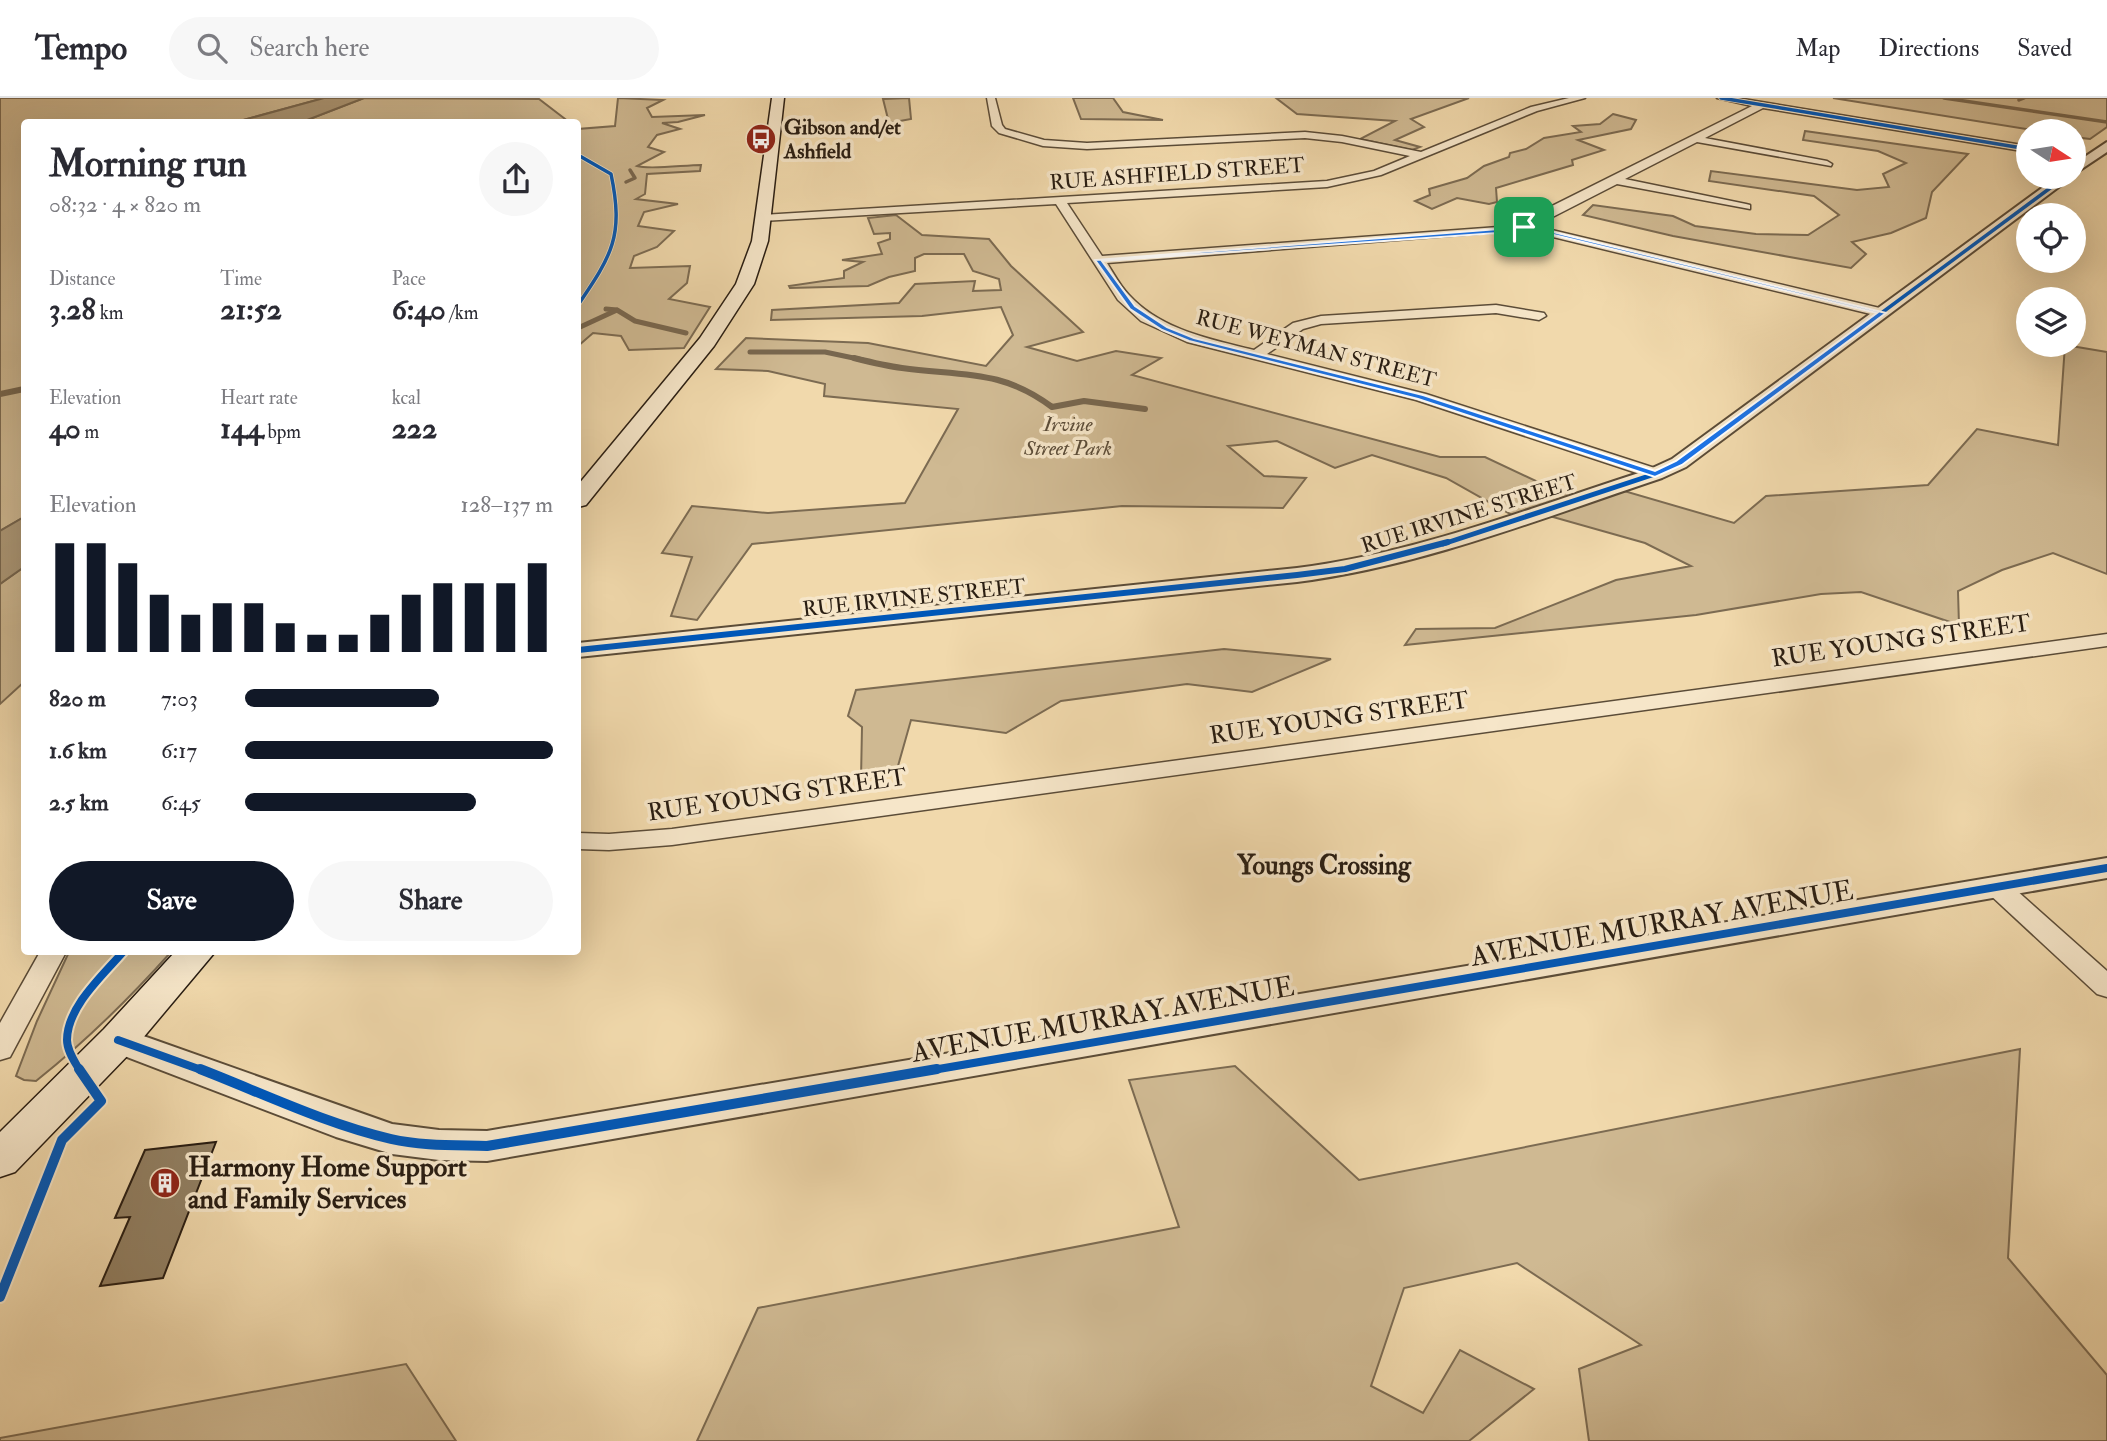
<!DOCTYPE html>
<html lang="en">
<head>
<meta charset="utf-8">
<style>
  body { margin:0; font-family:"IM FELL Double Pica",serif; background:#f7f7f7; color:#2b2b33; height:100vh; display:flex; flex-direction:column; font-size:26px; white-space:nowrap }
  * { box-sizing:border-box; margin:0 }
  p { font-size:23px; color:#7c7c81 }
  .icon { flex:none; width:38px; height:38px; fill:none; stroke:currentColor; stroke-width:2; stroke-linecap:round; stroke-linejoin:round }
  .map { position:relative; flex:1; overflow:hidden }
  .sheet { position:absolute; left:21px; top:21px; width:560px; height:836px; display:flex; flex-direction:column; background:#fff; border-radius:7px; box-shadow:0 7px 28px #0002 }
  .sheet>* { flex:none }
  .needle { width:46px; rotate:102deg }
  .fabs { position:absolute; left:2016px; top:21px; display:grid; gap:14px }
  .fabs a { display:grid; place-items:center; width:70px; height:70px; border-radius:50%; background:#fff; box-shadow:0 7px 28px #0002; font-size:35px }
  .pin { position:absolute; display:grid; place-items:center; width:60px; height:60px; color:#fff; margin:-30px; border-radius:14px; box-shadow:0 4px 10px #0006 }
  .round { display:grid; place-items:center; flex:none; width:74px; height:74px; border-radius:37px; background:#f7f7f7 }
  .head { display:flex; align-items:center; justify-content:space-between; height:119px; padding:0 28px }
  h1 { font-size:38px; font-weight:700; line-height:52px }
  .figures { display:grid; grid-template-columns:repeat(3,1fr); gap:10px; height:119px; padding:7px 28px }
  .figures div { display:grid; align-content:center }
  .figures b { font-size:30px; font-weight:700 }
  .figures small { font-size:19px; font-weight:400 }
  .figures p { font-size:19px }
  .chart { height:196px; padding:14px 28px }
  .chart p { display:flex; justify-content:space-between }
  .chart svg { width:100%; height:126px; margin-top:7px; stroke:#111827; stroke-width:6 }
  .action { display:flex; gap:14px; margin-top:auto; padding:14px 28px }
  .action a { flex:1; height:80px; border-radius:42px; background:#111827; color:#fff; font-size:28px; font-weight:700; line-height:80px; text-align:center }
  .action a+a { background:#f7f7f7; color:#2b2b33 }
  ul { padding:0 28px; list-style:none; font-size:23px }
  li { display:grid; grid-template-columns:112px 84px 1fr; align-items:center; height:52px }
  li i { height:18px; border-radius:9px; background:#111827 }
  header { display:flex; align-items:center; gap:42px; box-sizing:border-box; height:98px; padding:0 35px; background:#fff; border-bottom:2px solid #e1e1e2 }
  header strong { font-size:33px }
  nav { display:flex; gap:38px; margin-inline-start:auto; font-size:24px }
  .search { width:490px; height:63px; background:#f7f7f7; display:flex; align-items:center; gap:18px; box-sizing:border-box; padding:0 24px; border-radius:38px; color:#7c7c81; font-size:26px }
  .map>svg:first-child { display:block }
  .green { fill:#cfb992; stroke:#7c6b52; stroke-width:2 }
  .water { fill:#ad9978; stroke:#78674f; stroke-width:2 }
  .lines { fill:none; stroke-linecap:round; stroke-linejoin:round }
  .stream-far2 { stroke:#78674f; stroke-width:3.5 }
  .stream-far1 { stroke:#78674f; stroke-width:5 }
  .stream { stroke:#78674f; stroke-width:6 }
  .building { fill:#917f62; stroke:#291d12; stroke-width:2 }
  .minor-casing { stroke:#5b4c38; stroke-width:3 }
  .tertiary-casing { stroke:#5b4c38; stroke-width:4 }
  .secondary-casing { stroke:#291d12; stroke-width:3 }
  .minor { fill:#f6e6c9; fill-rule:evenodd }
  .tertiary { fill:#f6e6c9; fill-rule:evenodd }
  .secondary { fill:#f6e6c9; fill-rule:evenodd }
  .cycleway-far4-casing { stroke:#f6e6c9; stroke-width:5 }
  .cycleway-far3-casing { stroke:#f6e6c9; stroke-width:9 }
  .cycleway-far2-casing { stroke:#f6e6c9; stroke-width:10 }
  .cycleway-far1-casing { stroke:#f6e6c9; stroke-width:12 }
  .cycleway-casing { stroke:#f6e6c9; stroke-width:14 }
  .cycleway-far4 { stroke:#0057b8; stroke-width:3.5 }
  .cycleway-far3 { stroke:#0057b8; stroke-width:5 }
  .cycleway-far2 { stroke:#0057b8; stroke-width:6 }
  .cycleway-far1 { stroke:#0057b8; stroke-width:8 }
  .cycleway { stroke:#0057b8; stroke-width:10 }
  .route { fill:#1a73e8; stroke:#fff; stroke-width:2; fill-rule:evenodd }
  .labels { text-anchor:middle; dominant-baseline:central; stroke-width:7; stroke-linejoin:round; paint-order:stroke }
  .far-poi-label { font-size:21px; font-weight:bold; fill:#291d12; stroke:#f6e6c9; text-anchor:start }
  .far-street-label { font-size:21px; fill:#291d12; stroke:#f6e6c9 }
  .far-park-label { font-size:21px; font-style:italic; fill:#5b4c38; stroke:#f6e6c9 }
  .street-label { font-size:24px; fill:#291d12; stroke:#f6e6c9 }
  .neighbourhood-label { font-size:26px; font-weight:bold; fill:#291d12; stroke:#f6e6c9 }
  .near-street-label { font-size:28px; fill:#291d12; stroke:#f6e6c9 }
  .near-poi-label { font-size:28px; font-weight:bold; fill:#291d12; stroke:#f6e6c9; text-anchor:start }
</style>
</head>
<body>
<header>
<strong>Tempo</strong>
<div class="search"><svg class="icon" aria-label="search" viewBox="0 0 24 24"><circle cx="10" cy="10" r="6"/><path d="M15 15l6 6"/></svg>Search here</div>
<nav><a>Map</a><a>Directions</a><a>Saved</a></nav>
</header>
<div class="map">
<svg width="2107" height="1343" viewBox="0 0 2107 1343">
  <rect width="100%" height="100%" fill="#f1d9ac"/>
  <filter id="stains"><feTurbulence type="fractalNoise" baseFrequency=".00286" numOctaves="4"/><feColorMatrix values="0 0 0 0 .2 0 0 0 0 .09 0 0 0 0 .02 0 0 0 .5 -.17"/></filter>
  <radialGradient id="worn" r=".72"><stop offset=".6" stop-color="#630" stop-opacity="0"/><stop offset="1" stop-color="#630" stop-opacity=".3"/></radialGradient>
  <g class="green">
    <polygon points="0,0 324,0 236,24 24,24 24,419 0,433"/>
    <polygon points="364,0 539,1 569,24 302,24"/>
    <path d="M 618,0 L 663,2 L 647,10 L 652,19 L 705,17 L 678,24 L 662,25 L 680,31 L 657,37 L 648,49 L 664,54 L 637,68 C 649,72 685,67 701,67 L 700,73 L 647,76 L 645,96 L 636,101 L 678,106 L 644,114 L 638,128 L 674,133 L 657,149 L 634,158 L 630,170 L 690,168 L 687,185 L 669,201 L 710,209 L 684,250 L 629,252 L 621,238 L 593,235 L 578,248 L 578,31 L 615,28 Z"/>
    <polygon points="909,0 911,21 889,25 883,1"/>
    <polygon points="1073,0 1113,0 1123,14 1163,22 1081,21"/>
    <polygon points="1276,0 1469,0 1411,21 1424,29 1395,42 1420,49 1412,52 1360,41 1395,23 1297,16"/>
    <polygon points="1833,0 2107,0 2107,29 2090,41 2074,39 2074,33 2039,33"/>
    <polygon points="1613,16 1636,22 1631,31 1578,42 1604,52 1572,62 1573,67 1496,90 1497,104 1489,106 1457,100 1432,111 1415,103 1430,97 1429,91 1467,80 1484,68 1509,59 1510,55 1526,51 1544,40 1581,34 1573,28 1600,26"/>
    <polygon points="1805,33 1968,56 1932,94 1926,120 1891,135 1852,144 1866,156 1851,170 1673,138 1583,117 1593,107 1673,118 1695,128 1756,136 1808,137 1839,117 1814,98 1709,83 1711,73 1857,92 1889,89 1883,76 1906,65 1878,53 1803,42"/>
    <polygon points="896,117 922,137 989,141 1011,168 1083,234 1027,249 1077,263 1116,253 1161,260 1132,277 1440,359 1485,359 1555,392 1583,400 1614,390 1734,425 1766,398 1928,387 1977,331 2058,347 2065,247 2107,254 2107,476 2053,455 2002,472 1958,493 1959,527 1861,494 1821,496 1696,517 1405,547 1416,531 1495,530 1616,482 1691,468 1645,445 1539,415 1519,421 1446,380 1372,357 1335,370 1277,343 1228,348 1264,378 1306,380 1283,410 1122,408 752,446 697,522 671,518 692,459 662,455 692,408 768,415 905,405 958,311 824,298 825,286 768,273 716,271 746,240 868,245 986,268 1013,237 1001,209 922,218 771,222 772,212 899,205 915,186 975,183 973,193 1001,192 999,181 973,173 964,156 924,156 915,160 915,173 889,179 868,188 790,190 789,188 844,180 844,173 863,164 842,162 882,156 878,145 890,141 890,135 874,136 868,120"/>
    <polygon points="24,469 24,584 0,606 0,486"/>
    <polygon points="1224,551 1331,561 1252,594 1187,586 1061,603 1006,635 911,622 896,675 861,681 862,629 848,618 856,592"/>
    <path d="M 69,854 L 171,854 C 129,901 85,944 36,983 L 24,982 L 16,978 L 37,923 Z"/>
    <polygon points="2020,951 2008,1160 2107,1277 2107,1343 1589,1343 1579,1271 1641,1247 1517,1165 1404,1190 1371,1288 1423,1315 1460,1252 1534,1291 1469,1343 697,1343 758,1210 1179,1129 1129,982 1235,968 1359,1082"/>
    <polygon points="406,1266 456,1343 0,1343 0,1340"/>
  </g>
  <g class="water">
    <polygon points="324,0 364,0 302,24 236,24"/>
    <polygon points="24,419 24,469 0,486 0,433"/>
  </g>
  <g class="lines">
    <g class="stream-far2">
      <polyline points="1944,0 2107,24"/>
      <polyline points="2019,2 2024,0"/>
      <polyline points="626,84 635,80 630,72"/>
    </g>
    <g class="stream-far1">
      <polyline points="606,211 617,212 635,223 686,235"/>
      <polyline points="578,230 617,212"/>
      <polyline points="750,254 825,254 863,262"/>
    </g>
    <g class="stream">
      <path d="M 854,260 C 870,264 886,268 902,270 C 961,278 1002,271 1052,309 L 1084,303 L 1145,311"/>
      <polyline points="0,296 24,291"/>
    </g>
  </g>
  <polygon class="building" points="216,1044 163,1180 100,1188 130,1119 115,1120 145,1052"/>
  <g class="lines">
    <g class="minor-casing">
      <g id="minor">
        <path d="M 987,0 L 995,0 L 1002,27 L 1005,31 L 1044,42 L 1087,45 L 1305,34 L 1342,38 L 1421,54 L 1531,9 L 1569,0 L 1585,0 L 1537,13 L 1381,77 L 1327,89 L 1067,105 L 1102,158 L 1512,128 L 1752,8 L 1717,0 L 1737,0 L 2028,48 L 2028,54 L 1763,10 L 1705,40 L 1827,63 L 1832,66 L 1831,68 L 1697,44 L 1625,81 L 1746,106 L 1750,107 L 1750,111 L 1617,86 L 1535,128 L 1888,212 L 1890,215 L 1883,219 L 1524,132 L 1107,165 C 1114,176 1120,188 1129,197 C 1161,232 1210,241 1254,252 L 1293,225 L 1321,218 L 1496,207 L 1544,215 L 1546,218 L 1539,222 L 1496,215 L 1321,226 L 1303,231 L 1267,256 L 1426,296 L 1661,372 L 1663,376 L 1655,381 L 1416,302 L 1187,244 L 1141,223 L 1118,202 L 1056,106 L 762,123 L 756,120 L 762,117 L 1327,83 L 1374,73 L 1410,58 L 1342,44 L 1305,40 L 1087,51 L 1043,48 L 999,35 L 992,28 Z"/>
        <polygon points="2074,56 2092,59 2093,61 2088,64 2074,62"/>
        <polygon points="2107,536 2107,548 672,747 609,752 578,751 578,735 609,736 672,731"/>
        <polygon points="1997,780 2006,783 2107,873 2107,899 2097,896 1988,795 1984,789 1988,783"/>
        <polygon points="40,854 66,854 10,959 0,962 0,925"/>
      </g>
    </g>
    <g class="tertiary-casing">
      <g id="tertiary">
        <polygon points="2107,44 2107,54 2074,76 2074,66"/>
        <path d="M 2057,79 L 2072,79 L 1686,369 L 1662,380 C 1542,420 1423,468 1297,484 L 578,559 L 578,545 L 1297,470 C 1418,455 1532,409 1648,372 L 1672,361 Z"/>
        <polygon points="2107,760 2107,780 487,1063 439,1062 392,1056 336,1039 106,951 101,942 106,933 118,929 392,1026 439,1032 487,1033"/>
      </g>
    </g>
    <g class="secondary-casing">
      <g id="secondary">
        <polygon points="772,0 784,0 768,143 754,186 714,248 586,407 578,409 578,387 700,240 736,186 752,143"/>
        <polygon points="175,854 215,854 132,953 15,1074 0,1079 0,1034 104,931"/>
      </g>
    </g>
    <use href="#minor" class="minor"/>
    <use href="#tertiary" class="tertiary"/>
    <use href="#secondary" class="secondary"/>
    <g class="cycleway-far4-casing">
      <g id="cycleway-far4">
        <polyline points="1721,0 2028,51"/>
        <path d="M 578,57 L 611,76 C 624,138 612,157 578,207"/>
        <polyline points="1818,262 2065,79"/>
      </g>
    </g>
    <g class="cycleway-far3-casing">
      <polyline id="cycleway-far3" points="1443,446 1655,376 1679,365 1820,260"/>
    </g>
    <g class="cycleway-far2-casing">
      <polyline id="cycleway-far2" points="578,552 1297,477 1345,471 1448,444"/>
    </g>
    <g class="cycleway-far1-casing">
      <g id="cycleway-far1">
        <polyline points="118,942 204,973"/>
        <path d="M 80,973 C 75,964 67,953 67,942 C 67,909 103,877 123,854"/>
        <polyline points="927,973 2107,770"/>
      </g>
    </g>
    <g class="cycleway-casing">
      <g id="cycleway">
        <path d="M 200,971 C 262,995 326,1026 391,1041 C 422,1048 455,1047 487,1048 L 937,971"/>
        <polyline points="0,1199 62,1042 101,1003 79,971"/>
      </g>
    </g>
    <use href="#cycleway-far4" class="cycleway-far4"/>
    <use href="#cycleway-far3" class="cycleway-far3"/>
    <use href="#cycleway-far2" class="cycleway-far2"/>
    <use href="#cycleway-far1" class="cycleway-far1"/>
    <use href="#cycleway" class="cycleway"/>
  </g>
  <path class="route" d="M 1524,127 L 1886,215 L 1682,367 L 1655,379 L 1418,301 L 1189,243 L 1162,232 L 1130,211 L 1095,162 L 1512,130 ZM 1525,130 L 1877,215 L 1676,363 L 1655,373 L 1423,297 L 1194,240 L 1167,229 L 1135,208 L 1102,163 L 1512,134 Z"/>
  <defs>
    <g id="bus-disc" transform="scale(1.575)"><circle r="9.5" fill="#8f2418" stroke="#f6e6c9"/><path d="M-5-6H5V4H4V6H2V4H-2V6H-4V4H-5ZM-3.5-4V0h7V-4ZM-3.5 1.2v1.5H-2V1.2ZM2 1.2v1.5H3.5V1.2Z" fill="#fff"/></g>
    <g id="building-disc" transform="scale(1.575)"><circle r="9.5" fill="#8f2418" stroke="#f6e6c9"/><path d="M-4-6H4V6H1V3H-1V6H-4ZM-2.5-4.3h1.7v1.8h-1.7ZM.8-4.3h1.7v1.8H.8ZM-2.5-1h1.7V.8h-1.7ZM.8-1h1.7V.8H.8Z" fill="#fff"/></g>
  </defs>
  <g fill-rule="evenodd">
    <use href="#bus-disc" x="761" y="41"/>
    <use href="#building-disc" x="165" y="1085"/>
  </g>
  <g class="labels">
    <g class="far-poi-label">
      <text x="784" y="29">Gibson and/et<tspan x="784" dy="24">Ashfield</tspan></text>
    </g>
    <g class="far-street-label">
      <text transform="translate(1177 76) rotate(-4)">RUE ASHFIELD STREET</text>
      <text transform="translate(1316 251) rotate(15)">RUE WEYMAN STREET</text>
      <text transform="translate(1469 416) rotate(-17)">RUE IRVINE STREET</text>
      <text transform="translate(914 500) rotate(-6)">RUE IRVINE STREET</text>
    </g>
    <g class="far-park-label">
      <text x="1068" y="326">Irvine<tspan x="1068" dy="24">Street Park</tspan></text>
    </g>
    <g class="street-label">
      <text transform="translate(1901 543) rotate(-8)">RUE YOUNG STREET</text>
      <text transform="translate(1339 620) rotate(-8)">RUE YOUNG STREET</text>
      <text transform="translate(777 697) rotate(-8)">RUE YOUNG STREET</text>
    </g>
    <g class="neighbourhood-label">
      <text x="1324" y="768">Youngs Crossing</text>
    </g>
    <g class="near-street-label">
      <text transform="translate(1662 826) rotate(-10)">AVENUE MURRAY AVENUE</text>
      <text transform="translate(1103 922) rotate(-10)">AVENUE MURRAY AVENUE</text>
    </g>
    <g class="near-poi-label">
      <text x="188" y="1069">Harmony Home Support<tspan x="188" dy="32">and Family Services</tspan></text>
    </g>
  </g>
  <rect width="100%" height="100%" filter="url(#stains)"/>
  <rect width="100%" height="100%" fill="url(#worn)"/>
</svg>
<div class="fabs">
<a><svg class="needle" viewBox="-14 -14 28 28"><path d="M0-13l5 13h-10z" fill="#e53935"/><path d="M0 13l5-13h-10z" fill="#7c7c81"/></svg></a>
<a><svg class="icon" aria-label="locate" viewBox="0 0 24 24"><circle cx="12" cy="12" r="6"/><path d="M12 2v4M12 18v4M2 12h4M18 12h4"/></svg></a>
<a><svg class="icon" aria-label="layers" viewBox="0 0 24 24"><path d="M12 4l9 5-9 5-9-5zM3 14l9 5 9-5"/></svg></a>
</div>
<div class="pin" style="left:1524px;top:129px;background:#1e9e55"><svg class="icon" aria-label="arrive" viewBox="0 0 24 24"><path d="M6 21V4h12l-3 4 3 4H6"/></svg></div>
<section class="sheet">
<div class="head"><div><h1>Morning run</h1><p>08:32 · 4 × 820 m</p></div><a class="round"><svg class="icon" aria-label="share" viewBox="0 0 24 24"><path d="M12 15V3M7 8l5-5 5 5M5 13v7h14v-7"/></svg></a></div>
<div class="figures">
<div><p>Distance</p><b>3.28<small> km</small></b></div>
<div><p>Time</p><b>21:52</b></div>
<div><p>Pace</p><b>6:40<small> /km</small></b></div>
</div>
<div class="figures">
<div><p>Elevation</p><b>40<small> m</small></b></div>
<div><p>Heart rate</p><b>144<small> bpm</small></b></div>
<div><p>kcal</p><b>222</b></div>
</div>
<div class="chart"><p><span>Elevation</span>128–137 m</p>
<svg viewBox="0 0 160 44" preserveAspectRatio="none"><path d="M5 44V6M15 44V6M25 44V13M35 44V24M45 44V31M55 44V27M65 44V27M75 44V34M85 44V38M95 44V38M105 44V31M115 44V24M125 44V20M135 44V20M145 44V20M155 44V13"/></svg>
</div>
<ul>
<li><b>820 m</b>7:03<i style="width:63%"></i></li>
<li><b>1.6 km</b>6:17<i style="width:100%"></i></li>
<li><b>2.5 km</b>6:45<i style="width:75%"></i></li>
</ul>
<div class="action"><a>Save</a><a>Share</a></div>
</section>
</div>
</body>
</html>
